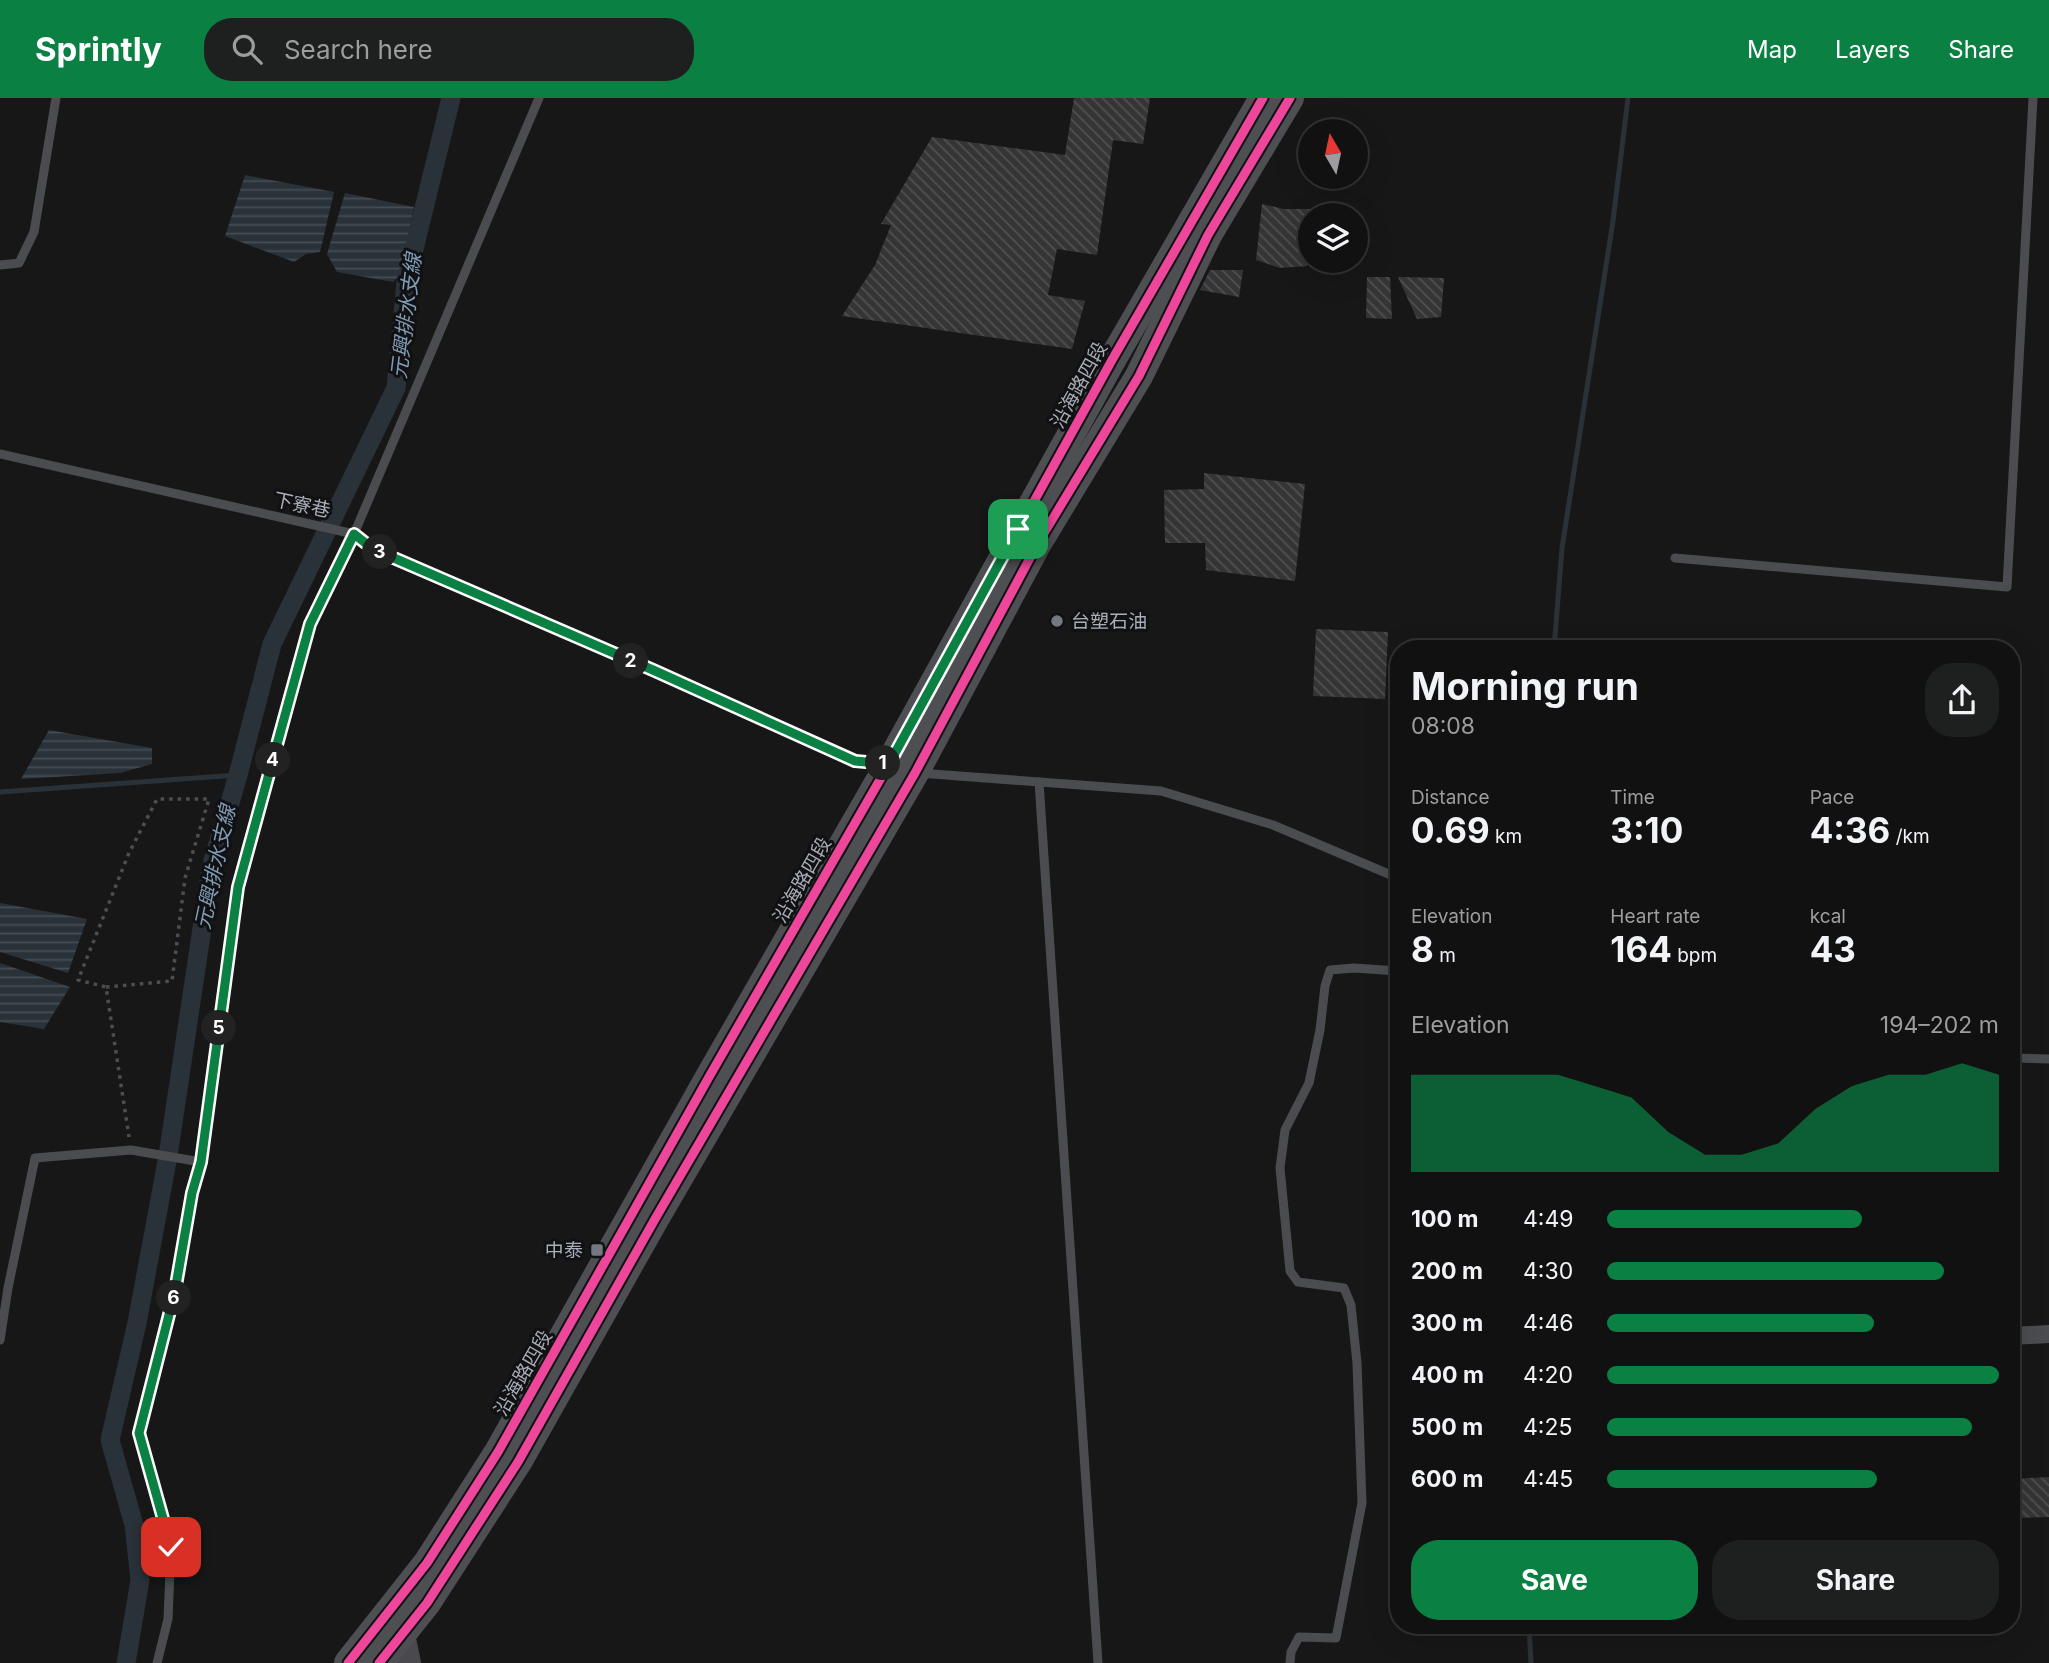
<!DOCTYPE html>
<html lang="en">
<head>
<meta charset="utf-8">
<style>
  body { margin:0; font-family:Inter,"Noto Sans TC",sans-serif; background:#1e1f1f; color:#f1f3f6; height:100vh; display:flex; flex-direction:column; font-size:26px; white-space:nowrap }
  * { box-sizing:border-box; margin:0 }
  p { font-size:23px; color:#9c9d9f }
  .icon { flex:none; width:38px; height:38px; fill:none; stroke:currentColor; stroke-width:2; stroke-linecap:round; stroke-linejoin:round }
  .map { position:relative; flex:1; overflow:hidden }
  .sheet { position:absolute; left:1390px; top:542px; width:630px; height:994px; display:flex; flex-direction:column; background:#111; border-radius:28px; box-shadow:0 7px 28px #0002,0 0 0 2px #303131 }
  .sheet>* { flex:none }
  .needle { width:46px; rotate:351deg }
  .buttons { position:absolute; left:1298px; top:21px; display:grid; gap:14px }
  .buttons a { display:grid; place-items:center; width:70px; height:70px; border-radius:50%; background:#111; box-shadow:0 7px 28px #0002,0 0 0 2px #303131; font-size:35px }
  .pin { position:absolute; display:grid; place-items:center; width:60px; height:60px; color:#fff; margin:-30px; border-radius:14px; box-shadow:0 4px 10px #0006 }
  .km { position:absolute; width:35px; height:35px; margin:-18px; border-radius:50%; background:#222; color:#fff; font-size:19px; line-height:35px; text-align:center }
  .round { display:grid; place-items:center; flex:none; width:74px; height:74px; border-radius:28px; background:#1e1f1f }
  .summary { display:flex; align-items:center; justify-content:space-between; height:119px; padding:0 21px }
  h1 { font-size:38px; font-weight:700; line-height:52px }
  .stats { display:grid; grid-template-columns:repeat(3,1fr); gap:10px; height:119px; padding:7px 21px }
  .stats div { display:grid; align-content:center }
  .stats b { font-size:35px; font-weight:700 }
  .stats small { font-size:19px; font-weight:400 }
  .stats p { font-size:19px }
  .chart { height:196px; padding:14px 21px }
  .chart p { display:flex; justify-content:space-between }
  .chart svg { width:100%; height:126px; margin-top:7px; fill:#0b8043; opacity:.7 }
  .button { display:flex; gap:14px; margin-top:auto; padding:14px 21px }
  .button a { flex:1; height:80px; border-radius:28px; background:#0b8043; color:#fff; font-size:28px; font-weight:700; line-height:80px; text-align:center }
  .button a+a { background:#1e1f1f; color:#f1f3f6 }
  ul { padding:0 21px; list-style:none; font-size:23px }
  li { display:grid; grid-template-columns:112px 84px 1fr; align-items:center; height:52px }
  li i { height:18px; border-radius:9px; background:#0b8043 }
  header { display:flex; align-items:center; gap:42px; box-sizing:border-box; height:98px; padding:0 35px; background:#0b8043; color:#fff }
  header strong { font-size:33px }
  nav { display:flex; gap:38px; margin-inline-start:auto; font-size:24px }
  .search { width:490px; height:63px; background:#1e1f1f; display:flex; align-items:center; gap:18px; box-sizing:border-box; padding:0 24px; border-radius:28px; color:#9c9d9f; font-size:26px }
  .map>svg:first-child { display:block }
  .water { fill:url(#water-rules) }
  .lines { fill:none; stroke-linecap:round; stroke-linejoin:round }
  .stream { stroke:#2a3239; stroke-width:5 }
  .canal { stroke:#2a3239; stroke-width:19 }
  .building { fill:url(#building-back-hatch) }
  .path { stroke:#4d4e52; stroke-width:3.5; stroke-dasharray:3.5 5; stroke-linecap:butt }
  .lane { stroke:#4b4c50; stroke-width:9 }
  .street { stroke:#4b4c50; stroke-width:18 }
  .secondary { stroke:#4a4a4e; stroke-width:24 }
  .primary { stroke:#4d4f52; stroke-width:28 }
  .cycleway-casing { stroke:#111113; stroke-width:13 }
  .cycleway { stroke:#ed469a; stroke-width:9 }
  .route-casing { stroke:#fff; stroke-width:14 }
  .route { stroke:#0b8043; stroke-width:9 }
  .poi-dot { fill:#757880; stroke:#111113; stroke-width:2.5 }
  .labels { text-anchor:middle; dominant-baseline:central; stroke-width:6; stroke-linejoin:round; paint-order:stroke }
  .street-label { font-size:19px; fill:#a8adb8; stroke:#111113 }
  .poi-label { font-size:19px; fill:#a8adb8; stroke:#111113; text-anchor:start }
  .water-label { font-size:21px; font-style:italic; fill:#7f9bb3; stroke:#111113 }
</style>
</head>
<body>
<header>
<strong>Sprintly</strong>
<div class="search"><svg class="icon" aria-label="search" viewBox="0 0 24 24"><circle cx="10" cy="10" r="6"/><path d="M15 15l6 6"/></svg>Search here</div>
<nav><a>Map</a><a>Layers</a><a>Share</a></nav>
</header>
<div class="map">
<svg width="2049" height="1565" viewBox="0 0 2049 1565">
  <defs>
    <pattern id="water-rules" width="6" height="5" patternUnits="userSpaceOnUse" patternTransform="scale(1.75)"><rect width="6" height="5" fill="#2a3239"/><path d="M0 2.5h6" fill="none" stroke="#464d54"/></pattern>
    <pattern id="building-back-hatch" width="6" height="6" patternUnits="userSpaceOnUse" patternTransform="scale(1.75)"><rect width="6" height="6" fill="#353536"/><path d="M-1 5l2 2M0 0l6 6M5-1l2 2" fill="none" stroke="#4f5051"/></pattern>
  </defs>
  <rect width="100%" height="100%" fill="#171717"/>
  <g class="water">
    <polygon points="245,77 334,94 320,154 306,156 294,164 225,138"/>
    <polygon points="345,95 414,109 400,177 393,184 337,174 327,156"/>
    <polygon points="49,632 152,650 152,666 120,675 21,681"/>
    <polygon points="0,805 87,821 68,875 0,854"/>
    <polygon points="0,865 70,889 44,931 0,924"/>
  </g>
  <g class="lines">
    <g class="stream">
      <polyline points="1554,551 1562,450 1613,123 1628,0"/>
      <polyline points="0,694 238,677"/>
      <polyline points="1529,1528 1531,1565"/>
    </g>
    <polyline class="canal" points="126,1565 140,1482 134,1427 110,1342 137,1225 168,1058 211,770 238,677 272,546 396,290 406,184 451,0"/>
  </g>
  <g class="building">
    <polygon points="1074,0 1150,0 1143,46 1113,42 1097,157 1057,151 1048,197 1085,203 1072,251 842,218 875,167 891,127 881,126 932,39 1065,57"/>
    <polygon points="1262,106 1284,111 1312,111 1307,168 1280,170 1256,162"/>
    <polygon points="1210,172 1243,172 1239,199 1200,192"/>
    <polygon points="1367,179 1390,179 1392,221 1366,220"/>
    <polygon points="1398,179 1444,180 1441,219 1417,221"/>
    <polygon points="1204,375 1305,386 1295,483 1206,472 1205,445 1165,445 1164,392 1204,391"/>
    <polygon points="1316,531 1388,534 1385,601 1313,598"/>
    <polygon points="2049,1379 2049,1419 2011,1420 2011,1381"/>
  </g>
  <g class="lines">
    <polyline class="path" points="106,889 172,883 185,780 209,701 157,701 129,755 78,882 106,889 129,1039"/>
    <g class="lane">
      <polyline points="0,167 19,165 34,134 56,0"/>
      <polyline points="0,356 354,436 373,451 653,572 855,663 883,665"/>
      <polyline points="1675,460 2007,489 2033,0"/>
      <polyline points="919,675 1161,693 1273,727 1398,780"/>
      <polyline points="1039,684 1098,1565"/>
      <polyline points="2011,960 2049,961"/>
      <polyline points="0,1242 8,1190 35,1060 131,1052 201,1064"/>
      <polyline points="157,1565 168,1521 171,1449 139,1335 175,1193 192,1095 201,1064 238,789 310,526 354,436 539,0"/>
      <polyline points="1290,1565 1291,1554 1299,1539 1336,1540 1362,1405 1357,1265 1351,1207 1344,1190 1298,1184 1290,1173 1280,1070 1285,1032 1309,985 1320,932 1325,888 1330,872 1354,870 1398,873"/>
    </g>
    <polyline class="street" points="2011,1238 2049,1236"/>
    <polyline class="secondary" points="393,1524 403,1536 409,1565"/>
    <g class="primary">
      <polyline points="348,1565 427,1465 498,1354 709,979 889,666 1112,262 1263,0"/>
      <polyline points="379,1565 427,1505 518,1364 655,1121 915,675 1038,445 1139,278 1208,137 1290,0"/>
    </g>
    <g class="cycleway-casing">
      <g id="cycleway">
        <polyline points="348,1565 427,1465 498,1354 709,979 889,666 1112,262 1263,0"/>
        <polyline points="379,1565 427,1505 518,1364 655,1121 915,675 1038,445 1139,278 1208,137 1290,0"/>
      </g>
    </g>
    <use href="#cycleway" class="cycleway"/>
  </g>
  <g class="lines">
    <g class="route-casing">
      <polyline id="route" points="171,1449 139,1335 175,1193 192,1095 201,1064 238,789 310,526 354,436 373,451 653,572 855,663 889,666 1018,431"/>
    </g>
    <use href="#route" class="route"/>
  </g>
  <g class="poi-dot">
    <circle cx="1057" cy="523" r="7"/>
    <rect x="590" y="1145" width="14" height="14" rx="3.5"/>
  </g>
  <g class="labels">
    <g class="street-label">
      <text transform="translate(1079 287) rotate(-61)">沿海路四段</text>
      <text transform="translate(302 407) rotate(12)">下寮巷</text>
      <text transform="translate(802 782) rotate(-60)">沿海路四段</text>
      <text transform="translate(523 1275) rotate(-60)">沿海路四段</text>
    </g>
    <g class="poi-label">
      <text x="1071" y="523">台塑石油</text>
      <text x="583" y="1152" text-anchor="end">中泰</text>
    </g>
    <g class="water-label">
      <text transform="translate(406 218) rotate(-83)">元興排水支線</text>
      <text transform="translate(215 769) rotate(-78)">元興排水支線</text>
    </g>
  </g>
</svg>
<div class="buttons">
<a><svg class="needle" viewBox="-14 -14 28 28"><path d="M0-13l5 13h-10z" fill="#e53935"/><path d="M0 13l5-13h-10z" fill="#9c9d9f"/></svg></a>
<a><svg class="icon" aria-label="layers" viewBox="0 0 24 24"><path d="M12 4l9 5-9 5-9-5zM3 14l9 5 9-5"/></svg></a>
</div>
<div class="pin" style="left:1018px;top:431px;background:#1e9e55"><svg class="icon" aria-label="arrive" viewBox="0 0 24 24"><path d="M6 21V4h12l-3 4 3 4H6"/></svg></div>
<div class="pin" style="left:171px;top:1449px;background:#d93025"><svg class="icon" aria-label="check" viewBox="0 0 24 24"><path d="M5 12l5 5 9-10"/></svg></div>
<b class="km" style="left:883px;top:665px">1</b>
<b class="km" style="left:631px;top:563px">2</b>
<b class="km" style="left:380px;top:454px">3</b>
<b class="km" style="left:273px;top:662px">4</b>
<b class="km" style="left:219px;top:930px">5</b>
<b class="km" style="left:174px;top:1200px">6</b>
<section class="sheet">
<div class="summary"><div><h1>Morning run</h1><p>08:08</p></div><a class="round"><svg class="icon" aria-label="share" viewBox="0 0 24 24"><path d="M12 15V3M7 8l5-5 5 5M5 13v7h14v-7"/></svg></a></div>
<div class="stats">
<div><p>Distance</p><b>0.69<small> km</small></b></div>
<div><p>Time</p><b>3:10</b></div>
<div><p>Pace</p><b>4:36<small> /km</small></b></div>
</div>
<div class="stats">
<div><p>Elevation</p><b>8<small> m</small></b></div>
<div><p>Heart rate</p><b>164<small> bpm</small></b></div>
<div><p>kcal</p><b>43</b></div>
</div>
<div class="chart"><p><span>Elevation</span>194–202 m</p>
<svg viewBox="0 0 160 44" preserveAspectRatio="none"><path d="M0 44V10L10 10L20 10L30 10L40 10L50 14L60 18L70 30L80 38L90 38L100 34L110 22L120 14L130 10L140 10L150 6L160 10V44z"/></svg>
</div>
<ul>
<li><b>100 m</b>4:49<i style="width:65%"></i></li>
<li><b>200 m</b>4:30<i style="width:86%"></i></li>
<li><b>300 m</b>4:46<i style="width:68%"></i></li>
<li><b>400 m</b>4:20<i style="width:100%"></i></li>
<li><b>500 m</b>4:25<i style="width:93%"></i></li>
<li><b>600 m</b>4:45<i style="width:69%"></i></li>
</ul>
<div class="button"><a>Save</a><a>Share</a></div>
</section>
</div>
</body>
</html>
